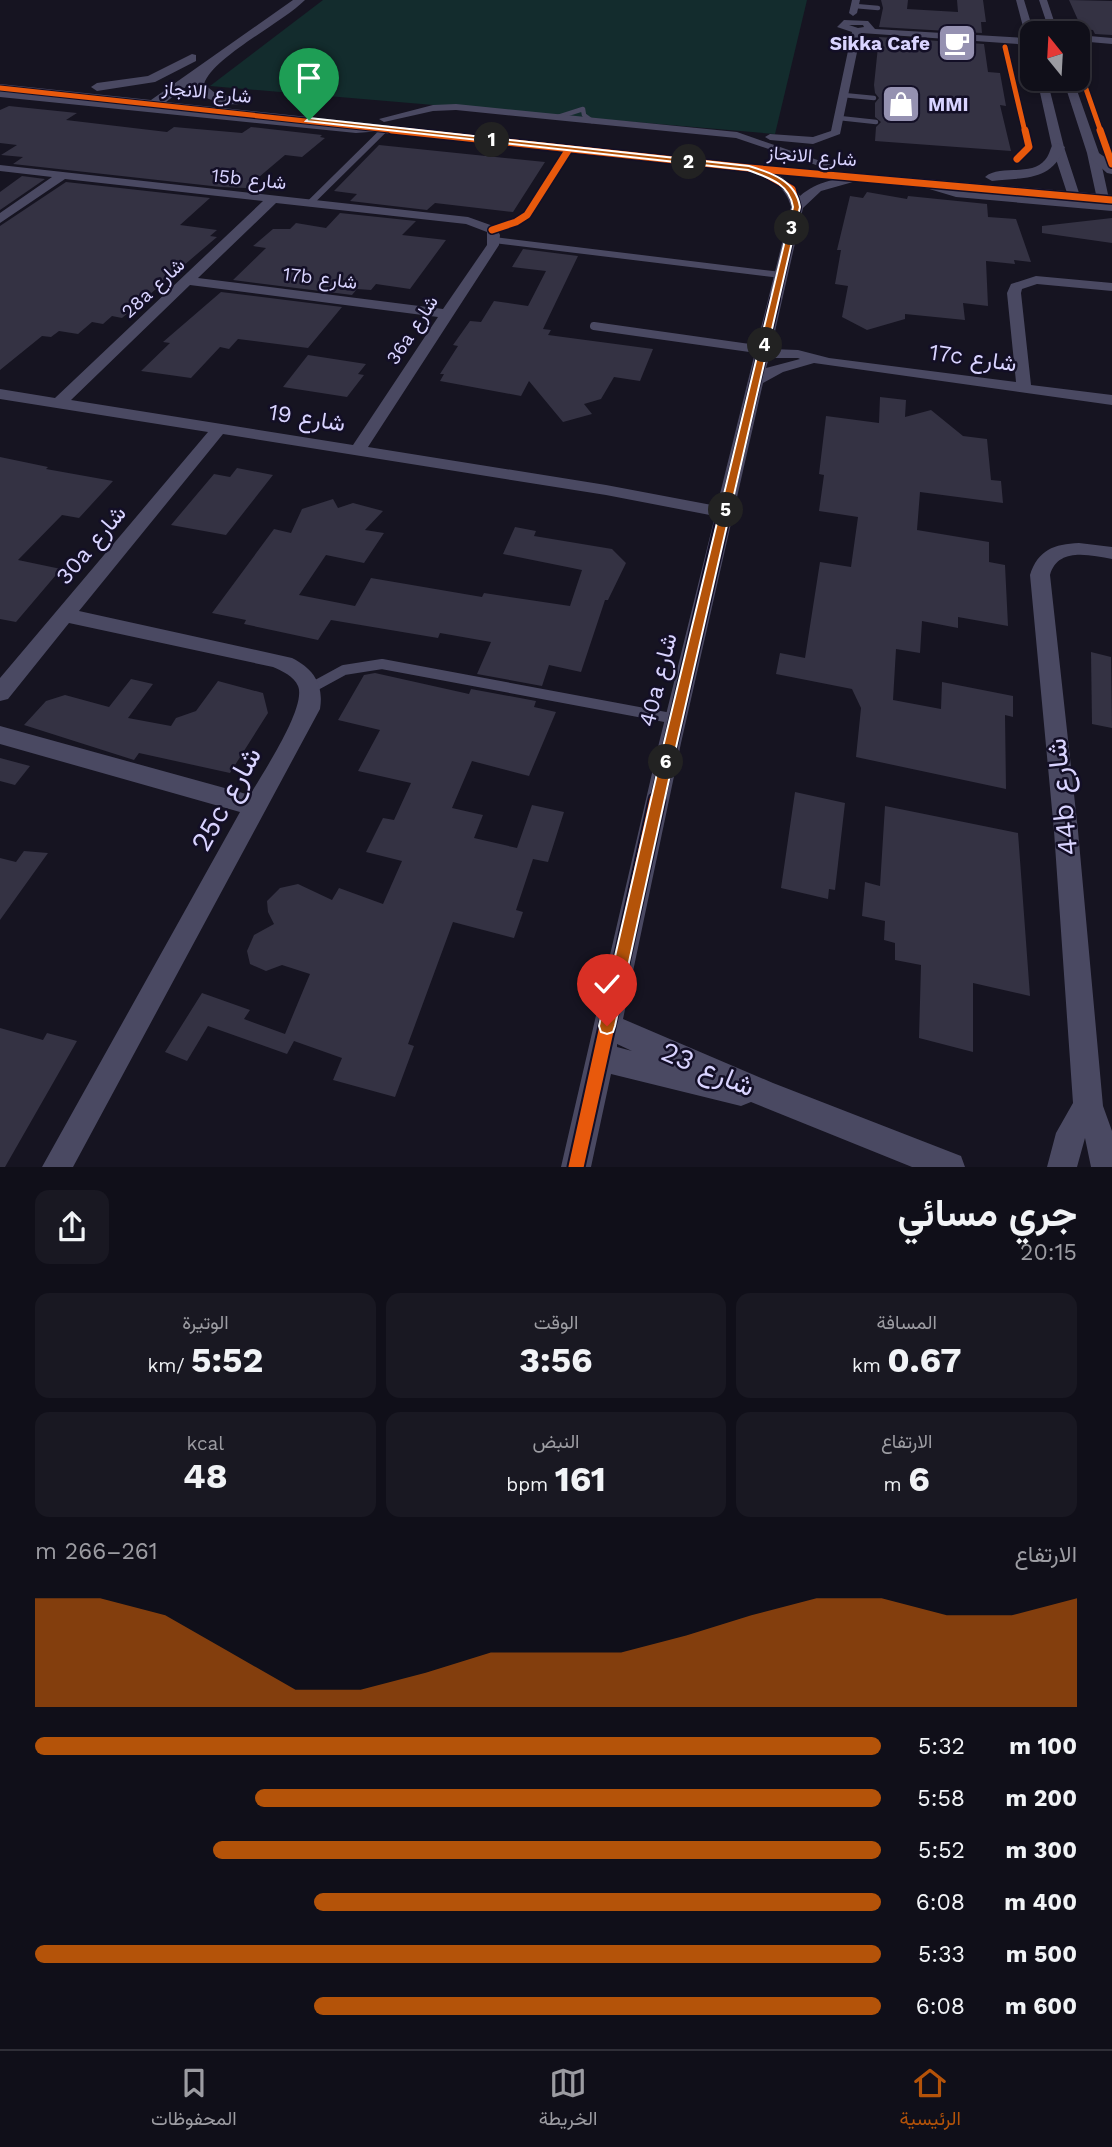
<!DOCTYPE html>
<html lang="ar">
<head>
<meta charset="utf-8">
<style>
  body { margin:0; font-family:"Work Sans",Vazirmatn,sans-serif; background:#191822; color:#f1f3f6; direction:rtl; height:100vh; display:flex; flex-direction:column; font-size:26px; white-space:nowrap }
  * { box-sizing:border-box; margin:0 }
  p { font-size:23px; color:#9c9ca2 }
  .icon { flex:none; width:38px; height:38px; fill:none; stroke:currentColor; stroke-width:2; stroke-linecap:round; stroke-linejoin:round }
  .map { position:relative; height:1167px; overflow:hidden; direction:ltr }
  .side { display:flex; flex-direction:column; background:#100f19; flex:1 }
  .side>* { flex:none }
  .needle { width:46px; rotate:342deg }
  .fabs { position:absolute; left:1020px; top:21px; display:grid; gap:14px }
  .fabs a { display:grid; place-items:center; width:70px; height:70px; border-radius:14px; background:#100f19; box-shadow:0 4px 10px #0003,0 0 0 2px #302f38; font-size:35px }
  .pin { position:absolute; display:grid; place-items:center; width:60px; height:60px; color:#fff; margin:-72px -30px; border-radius:50% 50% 50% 0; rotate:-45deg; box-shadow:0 0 7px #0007 }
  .pin .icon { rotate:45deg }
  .km { position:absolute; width:35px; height:35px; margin:-18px; border-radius:50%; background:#222; color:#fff; font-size:19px; line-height:35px; text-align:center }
  .round { display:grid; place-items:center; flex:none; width:74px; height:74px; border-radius:14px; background:#191822 }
  .headline { display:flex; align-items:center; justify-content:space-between; height:119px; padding:0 35px }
  h1 { font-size:38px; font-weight:700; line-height:52px }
  .metrics { display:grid; grid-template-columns:repeat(3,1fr); gap:10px; height:119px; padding:7px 35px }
  .metrics div { display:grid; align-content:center; border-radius:14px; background:#191822; text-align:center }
  .metrics b { font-size:35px; font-weight:700 }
  .metrics small { font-size:19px; font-weight:400 }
  .metrics p { font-size:19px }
  .chart { height:196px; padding:14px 35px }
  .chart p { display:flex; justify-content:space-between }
  .chart svg { width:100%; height:126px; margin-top:7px; fill:#b45309; opacity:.7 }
  ul { padding:0 35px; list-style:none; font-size:23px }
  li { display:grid; grid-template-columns:112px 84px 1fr; align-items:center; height:52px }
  li i { height:18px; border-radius:9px; background:#b45309 }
  .menu { display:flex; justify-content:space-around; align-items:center; height:98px; border-top:2px solid #302f38; background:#100f19; font-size:19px; color:#9c9ca2 }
  .menu a { display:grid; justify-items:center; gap:4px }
  .menu .current { color:#b45309 }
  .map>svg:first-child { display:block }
  .green { fill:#132c2d }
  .building { fill:#343243 }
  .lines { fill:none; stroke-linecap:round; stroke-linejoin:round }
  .service-far3 { stroke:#4a4962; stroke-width:4.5 }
  .service-far2 { stroke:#4a4962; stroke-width:6 }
  .service-far1 { stroke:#4a4962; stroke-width:8 }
  .service { stroke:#4a4962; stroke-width:10 }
  .minor { fill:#4a4962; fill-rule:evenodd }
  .tertiary { fill:#4a4962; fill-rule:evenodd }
  .cycleway-far4-casing { stroke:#130f26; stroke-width:7 }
  .cycleway-far3-casing { stroke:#130f26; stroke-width:10 }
  .cycleway-far2-casing { stroke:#130f26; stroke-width:12 }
  .cycleway-far1-casing { stroke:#130f26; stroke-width:16 }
  .cycleway-casing { stroke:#130f26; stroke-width:19 }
  .cycleway-far4 { stroke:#e8590c; stroke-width:5 }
  .cycleway-far3 { stroke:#e8590c; stroke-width:7 }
  .cycleway-far2 { stroke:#e8590c; stroke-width:9 }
  .cycleway-far1 { stroke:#e8590c; stroke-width:11 }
  .cycleway { stroke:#e8590c; stroke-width:15 }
  .route { fill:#b45309; stroke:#fff; stroke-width:2 }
  .labels { text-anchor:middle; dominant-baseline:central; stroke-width:5; stroke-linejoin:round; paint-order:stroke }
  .far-poi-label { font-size:19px; font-weight:bold; fill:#d9d4ff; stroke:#130f26; text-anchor:end }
  .far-street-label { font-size:19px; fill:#d9d4ff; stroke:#130f26 }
  .street-label { font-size:23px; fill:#d9d4ff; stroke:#130f26 }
  .near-street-label { font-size:28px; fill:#d9d4ff; stroke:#130f26 }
</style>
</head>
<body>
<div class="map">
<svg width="1112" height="1167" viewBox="0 0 1112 1167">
  <rect width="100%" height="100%" fill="#161421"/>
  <polygon class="green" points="323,0 807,0 775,134 210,86"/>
  <g class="building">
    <polygon points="881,0 908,0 907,9 958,12 957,0 983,0 986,22 981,22 982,33 879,27 883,8"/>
    <polygon points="1069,0 1112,1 1112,35 1095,34 1093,30 1082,29"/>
    <polygon points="879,37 984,44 988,72 1000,73 1006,106 1000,105 1011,151 875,141 876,127 881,122 875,117 875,103 879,98 875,93 874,85"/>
    <polygon points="9,106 77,113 66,120 167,132 174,127 242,133 251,127 322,135 320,137 325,138 302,157 285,155 246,188 221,187 13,164 23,157 1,155 17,145 0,143 0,110"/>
    <polygon points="379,145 545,162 513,212 435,203 427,210 350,201 357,194 334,191"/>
    <polygon points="22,176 45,179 0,210 0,192"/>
    <polygon points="66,182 210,198 180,225 217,230 210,236 217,237 122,318 112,316 103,324 92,322 78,334 59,331 51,337 42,336 0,370 0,226"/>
    <polygon points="867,192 907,199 908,196 987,204 988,217 1016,219 1031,262 1014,260 1015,264 986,261 988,306 963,303 965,320 905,314 905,319 867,330 842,317 848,286 835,284 841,250 837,250 850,196 863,198"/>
    <polygon points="340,213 416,221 402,235 446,240 410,289 376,284 371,290 357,289 352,295 233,280 266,248 253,246 273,229 290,229 296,223 326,228"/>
    <polygon points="1112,218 1112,243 1042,233 1042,226"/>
    <polygon points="523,249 578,256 543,329 551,330 548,335 653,349 640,381 614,377 601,399 584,404 592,414 563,422 529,381 521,396 440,381 444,374 440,374 458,346 453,345 470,321 481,322 494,301 528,306 546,271 512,267"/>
    <polygon points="221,292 342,307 308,348 238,339 229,349 220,347 191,378 141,371 170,343 163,342"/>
    <polygon points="308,355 366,364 358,374 364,375 347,397 283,387"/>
    <polygon points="880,397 906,400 905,417 931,410 963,436 987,439 991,480 1001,481 1003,503 920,492 917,530 989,542 989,562 1005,565 1008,626 958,617 958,628 922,621 920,653 896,649 893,700 941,709 942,682 1013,696 1013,717 1005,715 1006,789 856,757 861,708 852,689 776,674 780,653 805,658 820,562 851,567 858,517 819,511 824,475 819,474 826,416 879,423"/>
    <polygon points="0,457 48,467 46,469 113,481 79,518 62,515 18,560 61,569 16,622 0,619"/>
    <polygon points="237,468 273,475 226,535 171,525 214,474 230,477"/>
    <polygon points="333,499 338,508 353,503 383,511 365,530 384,533 364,563 326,555 299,595 355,606 371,578 482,597 484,593 570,606 582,570 503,554 515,527 536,531 534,536 612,549 626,563 608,600 605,600 581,672 549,665 542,686 477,674 491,642 440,633 438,638 331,620 318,640 244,624 246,620 212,613 274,529 291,533 302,509"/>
    <polygon points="1091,652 1111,657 1112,728 1092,724"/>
    <polygon points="375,673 469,694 471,689 536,701 534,707 556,712 529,776 472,761 452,808 483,815 474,838 517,848 532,805 564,812 548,862 533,859 516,910 523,912 514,938 453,922 408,1044 414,1046 395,1097 333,1080 342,1058 294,1041 287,1054 208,1026 187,1061 165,1052 202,993 250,1010 244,1019 285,1034 310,974 282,965 266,971 250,964 247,951 254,935 274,924 268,912 267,901 280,888 298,884 332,900 339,888 383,904 402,861 366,852 383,818 394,820 411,783 358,771 380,730 338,720 364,675"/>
    <polygon points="131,679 153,684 128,718 171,726 176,718 196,711 218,681 263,693 268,713 230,773 139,753 134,760 24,725 46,701 65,695 109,707"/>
    <polygon points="0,758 30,766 15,785 0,781"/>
    <polygon points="795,792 845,803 835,890 829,889 828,899 781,888"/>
    <polygon points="885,806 1018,833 1030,996 973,983 973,1052 919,1038 921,965 895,960 895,943 884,940 885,921 862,916 865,882 880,886"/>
    <polygon points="24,851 48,853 0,920 0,858 16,862"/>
    <polygon points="0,1028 43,1040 47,1033 77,1041 5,1167 0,1167"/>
  </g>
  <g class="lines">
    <g class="service-far3">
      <polyline points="855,6 878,8"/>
      <polyline points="843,95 874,98"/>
      <polyline points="558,117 583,109 584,115 592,121"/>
      <polyline points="839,118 876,122"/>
      <polyline points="382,132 386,128"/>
    </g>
    <g class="service-far2">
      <polyline points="310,203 384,130"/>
      <polyline points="494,240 781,275"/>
    </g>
    <polyline class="service-far1" points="594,326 764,350"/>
    <polyline class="service" points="311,688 344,670 382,664 676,719"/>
    <g class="minor">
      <polygon points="852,0 860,0 857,13 853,16 849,13"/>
      <path d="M 1016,0 L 1024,0 L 1034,33 L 1032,45 L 861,33 L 840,134 L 813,144 L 770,140 L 765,137 L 770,134 L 813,137 L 831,131 L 852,32 L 837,27 L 844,20 L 868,21 L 875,29 L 1026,38 ZM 849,25 L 863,25 L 864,27 L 858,28 Z"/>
      <polygon points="1039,0 1047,0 1058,33 1050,33"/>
      <polygon points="1078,35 1112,38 1112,44 1078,41"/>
      <polygon points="1037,79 1047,79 1064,147 1080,196 1078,199 1068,196 1052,147"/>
      <polygon points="1063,79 1073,79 1099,153 1109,199 1103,203 1112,203 1112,211 956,197 906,182 912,178 956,189 1102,202 1097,199 1087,153"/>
      <polygon points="0,91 356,127 382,125 387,128 382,131 356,133 0,97"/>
      <polygon points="456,104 737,132 832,165 822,167 736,138 456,110 433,111 384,122 379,119 433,105"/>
      <path d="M 0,165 L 468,217 L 496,227 L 500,235 L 499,245 L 368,447 L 606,485 L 717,506 L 791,207 C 785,183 766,178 745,170 L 745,166 C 765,164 790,179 800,196 C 817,181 839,178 861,175 L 867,178 L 821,191 L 803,208 L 771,349 L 798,350 L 829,358 L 1016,382 L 1007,293 L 1011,284 L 1036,276 L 1112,283 L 1112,291 L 1037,284 L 1022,289 L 1021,293 L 1031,385 L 1112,395 L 1112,405 L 814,363 L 783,372 L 763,383 L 681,743 L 623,1019 L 773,1083 L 961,1156 L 965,1167 L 912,1167 L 751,1102 L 741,1106 L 611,1074 L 591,1167 L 561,1167 L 659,743 L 715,516 L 606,495 L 223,434 L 79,611 L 292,658 C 314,669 324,685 320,709 L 73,1167 L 42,1167 L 240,812 L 0,744 L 0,726 L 250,795 C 262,774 307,707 298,686 C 294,676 282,671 273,667 L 69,623 L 8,699 L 0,701 L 0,678 L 208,432 L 0,399 L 0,389 L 55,398 L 263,201 L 65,179 L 0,223 L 0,213 L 52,177 L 0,171 ZM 276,203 L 466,224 L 487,232 L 487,245 L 443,309 L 198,278 ZM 190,285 L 438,317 L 353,445 L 71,400 ZM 769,358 L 798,358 L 800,359 L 766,368 ZM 617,1044 L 632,1051 L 617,1047 Z"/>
      <path d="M 1079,543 L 1112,547 L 1112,559 C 1089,555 1058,547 1050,575 L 1078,831 L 1103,1106 L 1112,1131 L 1112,1167 L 1091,1167 L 1085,1138 L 1077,1167 L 1047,1167 L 1056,1133 L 1073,1103 L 1054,831 L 1030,575 C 1038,550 1054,544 1079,543 Z"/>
    </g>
    <g class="tertiary">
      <path d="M 293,0 L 305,0 C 282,23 213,57 204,84 L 215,93 L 239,98 L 239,104 C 223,106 197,98 191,83 L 166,102 L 749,164 L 1112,195 L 1112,205 L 749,172 L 0,92 L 0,84 L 151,100 Z"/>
      <polygon points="192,54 196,55 196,61 155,82 97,91 91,87 97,83 148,76"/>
      <path d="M 1058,143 L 1065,147 C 1051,182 1025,177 992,181 L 985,177 C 1000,164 1031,177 1045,160 C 1049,156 1050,149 1053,144 Z"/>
      <polygon points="1093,149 1112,162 1112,174 1107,173 1088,156 1088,150"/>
    </g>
    <g class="cycleway-far4-casing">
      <g id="cycleway-far4">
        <polyline points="1005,47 1025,132"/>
        <polyline points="1078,66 1101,132"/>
        <polyline points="0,88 408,132"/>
      </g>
    </g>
    <g class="cycleway-far3-casing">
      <g id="cycleway-far3">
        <polyline points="392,130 749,168 1112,200"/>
        <polyline points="1100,130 1112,164"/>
        <polyline points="1017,159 1029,147 1025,130"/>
        <polyline points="764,173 792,189 797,207 775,301"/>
        <polyline points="492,230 516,222 527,215 569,149"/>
      </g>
    </g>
    <g class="cycleway-far2-casing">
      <polyline id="cycleway-far2" points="723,519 775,299"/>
    </g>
    <g class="cycleway-far1-casing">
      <polyline id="cycleway-far1" points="657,802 723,518"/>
    </g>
    <g class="cycleway-casing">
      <polyline id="cycleway" points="576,1167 657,800"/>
    </g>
    <use href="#cycleway-far4" class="cycleway-far4"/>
    <use href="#cycleway-far3" class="cycleway-far3"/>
    <use href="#cycleway-far2" class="cycleway-far2"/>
    <use href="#cycleway-far1" class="cycleway-far1"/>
    <use href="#cycleway" class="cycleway"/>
  </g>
  <path class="route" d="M 309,118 L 749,166 C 772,173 796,181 800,207 L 677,743 L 615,1026 L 613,1032 L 607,1034 L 601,1032 L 599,1026 L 664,743 L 793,207 C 789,183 769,178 748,170 L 306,121 Z"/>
  <defs>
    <g id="cafe-square" transform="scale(2.0125)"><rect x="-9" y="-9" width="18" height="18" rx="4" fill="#9591b1" stroke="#130f26"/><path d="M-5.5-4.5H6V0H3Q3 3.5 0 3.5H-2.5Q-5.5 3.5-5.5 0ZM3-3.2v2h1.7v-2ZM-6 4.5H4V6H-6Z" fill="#fff"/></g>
    <g id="shop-square" transform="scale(2.0125)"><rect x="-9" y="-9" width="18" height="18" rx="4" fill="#9591b1" stroke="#130f26"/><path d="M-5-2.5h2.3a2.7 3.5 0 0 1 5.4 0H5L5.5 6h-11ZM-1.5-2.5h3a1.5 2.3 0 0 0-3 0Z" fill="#fff"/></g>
  </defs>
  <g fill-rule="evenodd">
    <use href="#cafe-square" x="957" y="43"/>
    <use href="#shop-square" x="901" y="104"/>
  </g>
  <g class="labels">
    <g class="far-poi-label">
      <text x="930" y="43">Sikka Cafe</text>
      <text x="928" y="104" text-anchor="start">MMI</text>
    </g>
    <g class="far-street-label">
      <text transform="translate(207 92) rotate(6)">شارع الانجاز</text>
      <text transform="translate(812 156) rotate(5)">شارع الانجاز</text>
      <text transform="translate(249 179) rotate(6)">15b شارع</text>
      <text transform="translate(320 278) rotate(7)">17b شارع</text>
      <text transform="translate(153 288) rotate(-43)">28a شارع</text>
      <text transform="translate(412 330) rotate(-57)">36a شارع</text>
    </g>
    <g class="street-label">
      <text transform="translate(973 358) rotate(8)">17c شارع</text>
      <text transform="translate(307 418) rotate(9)">شارع 19</text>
      <text transform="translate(91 545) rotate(-50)">30a شارع</text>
      <text transform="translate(658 680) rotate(-76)">40a شارع</text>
    </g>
    <g class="near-street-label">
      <text transform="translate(1062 797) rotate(-96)">44b شارع</text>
      <text transform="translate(226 799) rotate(-61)">25c شارع</text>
      <text transform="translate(708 1069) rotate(23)">شارع 23</text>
    </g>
  </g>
</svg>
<div class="fabs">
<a><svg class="needle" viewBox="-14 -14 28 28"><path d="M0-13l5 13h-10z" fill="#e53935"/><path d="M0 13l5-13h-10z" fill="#9c9ca2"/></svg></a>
</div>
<div class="pin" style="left:309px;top:120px;background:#1e9e55"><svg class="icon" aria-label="arrive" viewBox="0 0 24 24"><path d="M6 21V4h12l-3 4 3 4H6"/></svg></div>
<div class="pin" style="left:607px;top:1026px;background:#d93025"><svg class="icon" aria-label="check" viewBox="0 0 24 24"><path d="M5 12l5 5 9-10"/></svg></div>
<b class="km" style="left:492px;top:140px">1</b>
<b class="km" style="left:689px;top:162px">2</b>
<b class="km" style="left:792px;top:228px">3</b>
<b class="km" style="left:765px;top:345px">4</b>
<b class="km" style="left:726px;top:510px">5</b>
<b class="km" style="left:666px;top:762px">6</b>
</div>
<section class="side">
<div class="headline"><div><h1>جري مسائي</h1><p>20:15</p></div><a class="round"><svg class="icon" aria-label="share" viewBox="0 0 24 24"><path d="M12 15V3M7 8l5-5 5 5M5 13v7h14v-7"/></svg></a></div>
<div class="metrics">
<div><p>المسافة</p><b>0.67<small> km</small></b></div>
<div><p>الوقت</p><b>3:56</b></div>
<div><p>الوتيرة</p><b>5:52<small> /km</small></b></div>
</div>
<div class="metrics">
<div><p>الارتفاع</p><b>6<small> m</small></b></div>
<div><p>النبض</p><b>161<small> bpm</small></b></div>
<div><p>kcal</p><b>48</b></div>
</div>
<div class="chart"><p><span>الارتفاع</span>261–266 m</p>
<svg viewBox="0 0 160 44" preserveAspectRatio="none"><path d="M0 44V6L10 6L20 12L30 25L40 38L50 38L60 32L70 25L80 25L90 25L100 19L110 12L120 6L130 6L140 12L150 12L160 6V44z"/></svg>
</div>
<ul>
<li><b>100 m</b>5:32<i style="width:100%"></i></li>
<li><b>200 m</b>5:58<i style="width:74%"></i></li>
<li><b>300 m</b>5:52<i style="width:79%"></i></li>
<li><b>400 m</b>6:08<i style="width:67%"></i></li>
<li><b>500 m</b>5:33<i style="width:100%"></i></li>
<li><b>600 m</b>6:08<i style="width:67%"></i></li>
</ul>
</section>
<nav class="menu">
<a class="current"><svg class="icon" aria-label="home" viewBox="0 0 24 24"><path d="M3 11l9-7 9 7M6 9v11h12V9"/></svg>الرئيسية</a>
<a><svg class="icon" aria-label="map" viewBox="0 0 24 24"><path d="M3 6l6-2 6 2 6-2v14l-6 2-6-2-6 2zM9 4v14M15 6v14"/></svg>الخريطة</a>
<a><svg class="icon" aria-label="saved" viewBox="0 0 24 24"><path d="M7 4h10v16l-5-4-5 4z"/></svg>المحفوظات</a>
</nav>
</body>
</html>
